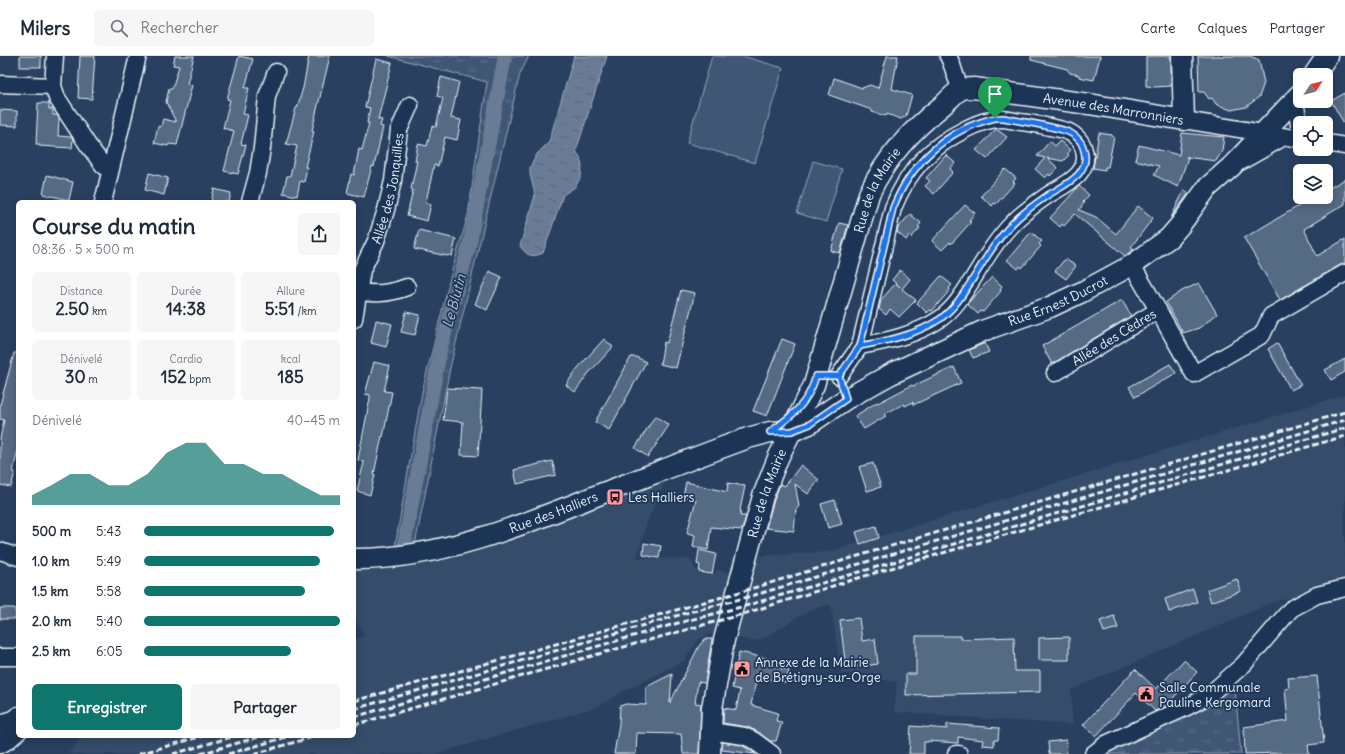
<!DOCTYPE html>
<html lang="fr">
<head>
<meta charset="utf-8">
<style>
  body { margin:0; font-family:Delius,sans-serif; background:#f6f6f7; color:#1f2937; height:100vh; display:flex; flex-direction:column; font-size:15px; white-space:nowrap }
  * { box-sizing:border-box; margin:0 }
  p { font-size:13px; color:#747a83 }
  .icon { flex:none; width:22px; height:22px; fill:none; stroke:currentColor; stroke-width:2; stroke-linecap:round; stroke-linejoin:round }
  .map { position:relative; flex:1; overflow:hidden }
  .details { position:absolute; left:16px; top:144px; width:340px; height:538px; display:flex; flex-direction:column; background:#fff; border-radius:6px; box-shadow:0 2px 10px #0003 }
  .details>* { flex:none }
  .needle { width:26px; rotate:54deg }
  .controls { position:absolute; left:1293px; top:12px; display:grid; gap:8px }
  .controls a { display:grid; place-items:center; width:40px; height:40px; border-radius:6px; background:#fff; box-shadow:0 2px 10px #0003; font-size:20px }
  .pin { position:absolute; display:grid; place-items:center; width:34px; height:34px; color:#fff; margin:-41px -17px; border-radius:50% 50% 50% 0; rotate:-45deg; box-shadow:0 0 4px #0007 }
  .pin .icon { rotate:45deg }
  .round { display:grid; place-items:center; flex:none; width:42px; height:42px; border-radius:6px; background:#f6f6f7 }
  .summary { display:flex; align-items:center; justify-content:space-between; height:68px; padding:0 16px }
  h1 { font-size:22px; font-weight:700; line-height:30px }
  .metrics { display:grid; grid-template-columns:repeat(3,1fr); gap:6px; height:68px; padding:4px 16px }
  .metrics div { display:grid; align-content:center; border-radius:6px; background:#f6f6f7; text-align:center }
  .metrics b { font-size:17px; font-weight:700 }
  .metrics small { font-size:11px; font-weight:400 }
  .metrics p { font-size:11px }
  .chart { height:112px; padding:8px 16px }
  .chart p { display:flex; justify-content:space-between }
  .chart svg { width:100%; height:72px; margin-top:4px; fill:#0f766e; opacity:.7 }
  .button { display:flex; gap:8px; margin-top:auto; padding:8px 16px }
  .button a { flex:1; height:46px; border-radius:6px; background:#0f766e; color:#fff; font-size:16px; font-weight:700; line-height:46px; text-align:center }
  .button a+a { background:#f6f6f7; color:#1f2937 }
  ul { padding:0 16px; list-style:none; font-size:13px }
  li { display:grid; grid-template-columns:64px 48px 1fr; align-items:center; height:30px }
  li i { height:10px; border-radius:5px; background:#0f766e }
  header { display:flex; align-items:center; gap:24px; box-sizing:border-box; height:56px; padding:0 20px; background:#fff; border-bottom:1px solid #e0e1e3 }
  header strong { font-size:19px }
  nav { display:flex; gap:22px; margin-inline-start:auto; font-size:14px }
  .search { width:280px; height:36px; background:#f6f6f7; display:flex; align-items:center; gap:10px; box-sizing:border-box; padding:0 14px; border-radius:6px; color:#747a83; font-size:15px }
  .map>svg:first-child { display:block }
  .built { fill:#364d6b }
  .grass { fill:url(#grass-tufts); stroke:#94a4b6 }
  .pitch { fill:#415774; stroke:#94a4b6 }
  .water { fill:url(#water-ripples); stroke:#9dabbd }
  .lines { fill:none; stroke-linecap:round; stroke-linejoin:round }
  .canal { stroke:#6b7c95; stroke-width:14 }
  .building { fill:#556a83; stroke:#e8f1f8 }
  .minor-casing { stroke:#e8f1f8; stroke-width:19 }
  .major-casing { stroke:#e8f1f8; stroke-width:23 }
  .minor { stroke:#1d3557; stroke-width:16 }
  .major { stroke:#1d3557; stroke-width:20 }
  .rail { stroke:#e8f1f8; stroke-width:3; stroke-dasharray:6 3; stroke-linecap:butt }
  .route-casing { stroke:#fff; stroke-width:8 }
  .route { stroke:#1a73e8; stroke-width:5 }
  .labels { text-anchor:middle; dominant-baseline:central; stroke-width:3.5; stroke-linejoin:round; paint-order:stroke }
  .street-label { font-size:13px; fill:#e8f1f8; stroke:#1d3557 }
  .poi-label { font-size:13px; fill:#e8f1f8; stroke:#1d3557; text-anchor:start }
  .water-label { font-size:14px; font-style:italic; fill:#b6c2d0; stroke:#1d3557 }
</style>
</head>
<body>
<header>
<strong>Milers</strong>
<div class="search"><svg class="icon" aria-label="search" viewBox="0 0 24 24"><circle cx="10" cy="10" r="6"/><path d="M15 15l6 6"/></svg>Rechercher</div>
<nav><a>Carte</a><a>Calques</a><a>Partager</a></nav>
</header>
<div class="map">
<svg width="1345" height="698" viewBox="0 0 1345 698">
  <defs>
    <pattern id="grass-tufts" width="24" height="20" patternUnits="userSpaceOnUse"><rect width="24" height="20" fill="#415774"/><path d="M3 7l-1-3M5 7V3M7 7l1-3M15 17l-1-3M17 17v-4M19 17l1-3" fill="none" stroke="#5c7089"/></pattern>
    <pattern id="water-ripples" width="26" height="14" patternUnits="userSpaceOnUse"><rect width="26" height="14" fill="#6b7c95"/><path d="M2 4q2-2 4 0t4 0M15 11q2-2 4 0t4 0" fill="none" stroke="#5a6573"/></pattern>
  </defs>
  <rect width="100%" height="100%" fill="#294061"/>
  <filter id="ink" filterUnits="userSpaceOnUse"><feTurbulence type="fractalNoise" baseFrequency=".025" numOctaves="2"/><feDisplacementMap in="SourceGraphic" scale="8" xChannelSelector="R" yChannelSelector="G"/><feConvolveMatrix kernelMatrix="1 2 1 2 8 2 1 2 1" color-interpolation-filters="sRGB"/></filter>
  <g filter="url(#ink)">
    <polygon class="built" points="1345,339 1345,526 1271,547 1071,634 1073,669 894,656 897,626 841,617 831,549 818,551 798,561 765,582 752,585 733,581 735,571 706,579 697,585 684,605 622,636 597,651 435,698 68,698 83,680 354,680 354,584 365,580 354,561 354,507 437,499 669,417 647,466 637,502 691,503 696,515 715,518 716,514 734,517 755,500 828,496"/>
    <g class="grass">
      <polygon points="388,0 529,0 520,18 450,312 415,489 395,490 422,336 451,218 468,159 487,26"/>
      <polygon points="1235,632 1241,698 1102,698"/>
    </g>
    <g class="pitch">
      <polygon points="712,0 742,0 783,12 755,107 687,87"/>
      <polygon points="813,105 842,113 826,166 797,157"/>
    </g>
    <path class="water" d="M 574,0 L 607,0 L 576,95 L 580,101 L 582,110 L 581,121 L 575,131 L 563,139 L 543,197 C 532,202 527,200 520,190 L 535,139 L 530,118 L 530,111 L 537,98 L 549,86 Z"/>
    <g class="lines">
      <polyline class="canal" points="404,490 440,295 470,186 505,0"/>
    </g>
    <g class="building">
      <rect x="20" y="0" width="21" height="11"/>
      <polygon points="80,0 95,0 92,43 78,42"/>
      <polygon points="175,0 194,0 187,28 192,29 177,89 169,88 168,90 154,87 158,70 161,71 163,63 176,66 166,46 169,32 172,33 179,10 173,9"/>
      <polygon points="239,0 253,3 245,32 249,32 243,58 248,59 241,88 246,89 238,118 224,115 234,75 223,72 230,44 227,43"/>
      <polygon points="309,0 330,0 312,74 314,75 305,111 307,111 304,126 300,125 297,140 283,137 287,120 290,120 297,90 286,88 296,52 297,52 303,32"/>
      <polygon points="887,0 898,0 892,33 912,39 906,60 901,63 887,58 886,60 872,56 872,54 829,39 834,22 862,32 870,29 878,32"/>
      <polygon points="1031,0 1100,0 1094,24 1079,21 1079,19 1070,17 1067,13 1031,4"/>
      <polygon points="1146,0 1171,0 1171,30 1155,31 1146,30"/>
      <polygon points="1198,0 1250,0 1259,4 1264,27 1259,41 1246,51 1231,54 1216,48 1212,42 1209,43 1204,36 1199,36"/>
      <polygon points="376,3 392,7 378,63 382,64 380,70 383,71 374,111 372,110 364,141 347,137 351,118 354,119 359,93 362,94 369,67 367,67 370,52 365,51"/>
      <polygon points="441,21 459,26 451,62 461,64 457,84 445,81 438,110 434,109 426,146 431,148 427,165 407,160 413,134 411,133 417,105 415,105 418,88 427,90 432,70 436,71 443,42 437,40"/>
      <polygon points="1345,37 1345,69 1331,45"/>
      <polygon points="38,47 49,47 49,53 53,53 53,59 57,59 59,62 58,80 71,81 73,83 72,92 39,90 39,88 36,88"/>
      <polygon points="0,54 17,55 17,70 0,69"/>
      <polygon points="996,73 1007,81 987,103 976,94"/>
      <polygon points="1099,77 1112,79 1112,80 1114,81 1108,111 1105,111 1105,114 1093,112"/>
      <polygon points="1182,77 1224,81 1222,95 1216,105 1186,101 1188,101 1178,131 1154,119 1159,110 1135,104 1139,89 1179,99"/>
      <polygon points="1050,85 1055,90 1060,85 1070,94 1067,97 1069,99 1063,105 1047,102 1058,112 1050,120 1049,118 1045,122 1035,113 1045,102 1037,100"/>
      <polygon points="946,99 955,107 950,113 953,116 934,138 925,130 930,125 926,122"/>
      <polygon points="1005,113 1016,122 1013,126 1015,127 996,148 994,147 992,150 981,140"/>
      <polygon points="149,117 168,122 164,139 145,134"/>
      <polygon points="47,119 73,126 69,144 43,138"/>
      <polygon points="1345,123 1345,148 1304,173 1317,200 1345,183 1345,208 1340,209 1280,244 1244,182 1314,141 1326,141 1326,134"/>
      <polygon points="1079,130 1089,139 1083,146 1084,147 1079,154 1096,161 1116,178 1138,150 1153,162 1131,191 1134,193 1125,200 1075,158 1064,170 1062,168 1060,171 1050,162"/>
      <polygon points="214,133 231,137 229,146 211,146"/>
      <polygon points="1184,134 1189,137 1171,162"/>
      <polygon points="965,149 975,157 969,164 971,166 951,188 950,186 942,194 932,185"/>
      <polygon points="910,158 921,167 918,171 920,172 911,182 909,180 906,184 897,176 898,172"/>
      <polygon points="839,167 848,169 840,197 831,195"/>
      <polygon points="419,174 456,183 452,200 449,199 447,200 414,193"/>
      <polygon points="1031,176 1042,185 1039,188 1041,190 1022,212 1020,210 1018,213 1007,204"/>
      <polygon points="1065,203 1076,210 1066,223 1055,215"/>
      <polygon points="900,214 910,223 902,233 916,244 899,261 890,253 886,259 879,253 881,244 896,227 900,231 892,224"/>
      <polygon points="489,215 502,221 487,254 475,248"/>
      <polygon points="941,220 952,229 949,232 950,234 932,255 930,254 927,257 917,247"/>
      <polygon points="992,221 1002,230 1000,233 1001,235 983,256 981,255 978,258 967,248"/>
      <polygon points="1199,227 1217,258 1199,272 1183,277 1166,246 1182,235"/>
      <polygon points="681,234 695,237 676,312 660,308 664,286 667,287"/>
      <polygon points="1122,244 1131,260 1052,308 1042,290"/>
      <polygon points="406,256 420,259 415,279 401,276"/>
      <polygon points="376,264 392,268 386,291 371,287"/>
      <polygon points="604,283 613,291 588,318 575,336 566,329 577,313"/>
      <polygon points="782,283 795,288 767,360 753,355"/>
      <polygon points="985,287 989,296 973,302 969,294"/>
      <polygon points="1277,287 1301,329 1291,334 1268,293"/>
      <polygon points="14,297 18,297 18,394 13,415 15,416 11,431 0,429 0,383 4,364 0,363 0,349"/>
      <polygon points="631,301 636,301 646,306 609,374 595,366"/>
      <polygon points="1345,303 1345,316 1331,324 1325,314"/>
      <polygon points="374,306 390,310 384,335 392,336 383,381 382,380 374,418 375,419 370,439 357,435 364,406 358,404 370,342 370,339 365,338"/>
      <polygon points="1170,308 1176,317 1135,341 1129,331"/>
      <polygon points="954,311 961,327 913,349 913,346 905,350 904,348 884,358 886,360 864,373 855,360 877,346 878,347 912,329 913,330"/>
      <polygon points="447,332 482,334 478,400 461,399 463,366 443,364"/>
      <polygon points="655,360 669,369 648,401 635,392"/>
      <polygon points="552,405 556,419 517,428 514,414"/>
      <polygon points="873,407 881,431 867,435 859,411"/>
      <polygon points="801,409 819,424 808,438 795,428 799,450 795,455 796,455 794,475 766,472 774,444 780,428 785,430"/>
      <polygon points="686,426 727,436 728,427 745,430 740,454 741,454 740,460 746,460 742,474 711,471 708,494 693,491 695,479 687,477 696,444 683,441"/>
      <polygon points="835,444 842,468 828,472 821,448"/>
      <polygon points="876,470 879,482 860,488 856,476"/>
      <polygon points="644,487 661,490 659,502 643,499"/>
      <polygon points="699,494 716,498 712,518 699,516 700,509 697,508"/>
      <polygon points="1237,523 1241,535 1211,546 1207,534"/>
      <polygon points="1193,533 1197,546 1169,556 1165,543"/>
      <polygon points="0,552 15,552 16,563 0,563"/>
      <polygon points="1114,560 1118,572 1104,576 1100,565"/>
      <polygon points="859,562 862,585 875,583 878,608 856,611 855,603 845,604 840,564"/>
      <polygon points="916,580 961,580 961,583 1014,581 1015,615 1040,615 1040,636 906,639 906,618 916,618"/>
      <polygon points="1069,581 1069,604 1039,604 1039,582"/>
      <polygon points="705,583 712,583 705,627 698,626 695,647 701,648 699,698 683,698 681,678 637,677 636,698 614,698 619,668 620,650 626,648 646,649 646,631 672,618 670,647 699,590"/>
      <polygon points="739,596 783,606 781,613 789,614 786,627 757,621 751,649 778,657 776,665 782,666 776,685 770,685 758,676 748,671 723,667 724,652 736,654 740,634 732,632"/>
      <polygon points="1184,604 1197,616 1165,651 1155,655 1136,637 1096,680 1083,669 1135,613 1156,633"/>
      <polygon points="1317,620 1324,687 1308,689 1309,698 1282,698 1281,697 1245,698 1244,671 1288,665 1285,633 1289,632 1288,622"/>
      <polygon points="947,668 999,672 998,684 994,684 994,690 982,689 983,684 958,681 958,687 928,685 928,686 924,686 924,698 909,698 911,670 947,673"/>
      <polygon points="1066,684 1067,698 1049,698 1048,686"/>
      <polygon points="722,686 741,689 756,698 722,694"/>
    </g>
    <g class="lines">
      <g class="minor-casing">
        <g id="minor">
          <polyline points="55,0 53,30 57,42 88,89 103,109 110,114"/>
          <path d="M 948,0 C 954,10 955,25 962,33"/>
          <polyline points="0,28 53,30"/>
          <polyline points="1295,45 1300,74"/>
          <polyline points="1184,64 1300,83"/>
          <polyline points="1326,87 1345,90"/>
          <polyline points="1242,105 1284,81"/>
          <polyline points="103,146 138,0"/>
          <polyline points="250,146 258,117 262,92 267,40 276,16"/>
          <polyline points="1132,209 1158,254"/>
          <path d="M 354,235 C 374,239 388,238 407,231"/>
          <path id="s1" d="M 354,263 L 362,214 L 376,185 L 386,154 L 393,125 L 399,74 L 410,49"/>
          <path id="s2" d="M 1055,317 L 1158,254 L 1194,318 L 1262,279 L 1271,260 L 1345,217"/>
          <path d="M 839,320 L 860,290 L 893,152 C 908,114 930,91 966,73 C 978,67 990,62 1004,63 C 1024,67 1047,69 1066,75 C 1073,77 1081,84 1083,91 C 1093,117 1066,128 1048,139 C 1038,146 1028,153 1019,161 C 1000,178 987,200 974,221 C 964,237 955,252 940,263 C 916,279 887,285 860,290"/>
          <polyline points="0,495 18,501"/>
          <polyline points="0,601 18,601"/>
          <polyline points="0,667 11,664 18,659"/>
          <polyline points="710,675 744,680 753,684 772,698"/>
          <polyline points="956,698 959,698"/>
          <polyline points="1093,698 1106,688 1187,651 1208,640 1244,608 1291,553 1317,539 1345,532"/>
        </g>
      </g>
      <g class="major-casing">
        <g id="major">
          <polyline points="1314,19 1327,0"/>
          <path id="s3" d="M 354,503 C 436,504 523,469 598,439 C 648,420 698,400 748,382 L 770,376 L 792,375 L 809,368 L 846,343 L 891,318 L 985,274 L 1050,251 L 1082,236 L 1132,209 L 1169,182 L 1181,168 L 1207,132 L 1232,110 L 1300,38"/>
          <polyline points="0,687 8,682 18,673"/>
          <path id="s4" d="M 710,698 L 712,652 L 724,584 L 763,440 L 778,402 L 814,329 L 869,138 C 886,101 912,74 943,49 C 949,44 955,36 962,33 C 965,32 971,32 974,32 L 1089,48 L 1184,64 L 1182,0"/>
        </g>
      </g>
      <use href="#minor" class="minor"/>
      <use href="#major" class="major"/>
      <g class="rail">
        <polyline points="354,645 747,534 871,496 1345,356"/>
        <polyline points="354,653 693,555 748,541 1345,364"/>
        <polyline points="354,661 678,567 745,550 1345,372"/>
        <polyline points="354,669 595,599 743,558 881,515 1345,380"/>
        <polyline points="139,698 203,680"/>
        <polyline points="173,698 235,680"/>
        <polyline points="200,698 262,680"/>
        <polyline points="228,698 290,680"/>
        <polyline points="254,698 316,680"/>
      </g>
    </g>
  </g>
  <g class="lines" filter="url(#ink)">
    <g class="route-casing">
      <path id="route" d="M 995,62 C 947,73 911,107 893,152 L 860,290 L 839,320 L 816,320 C 808,348 792,360 770,376 L 792,375 L 810,368 L 846,343 L 839,320 L 860,290 C 887,285 916,279 940,263 C 955,252 964,237 974,221 C 987,200 1000,178 1019,161 C 1028,153 1038,146 1048,139 C 1066,128 1093,117 1083,91 C 1081,84 1073,77 1066,75 C 1047,69 1023,66 1004,62 L 995,62"/>
    </g>
    <use href="#route" class="route"/>
  </g>
  <defs>
    <g id="bus-square" transform="scale(0.9)"><rect x="-9" y="-9" width="18" height="18" rx="4" fill="#ff9aa2" stroke="#1d3557"/><path d="M-5-6H5V4H4V6H2V4H-2V6H-4V4H-5ZM-3.5-4V0h7V-4ZM-3.5 1.2v1.5H-2V1.2ZM2 1.2v1.5H3.5V1.2Z" fill="#111"/></g>
    <g id="civic-square" transform="scale(0.9)"><rect x="-9" y="-9" width="18" height="18" rx="4" fill="#ff9aa2" stroke="#1d3557"/><path d="M-.6-6.5H3V-4.5H.6V-3L4-1V1h2V6H-6V1h2V-1L-.6-3ZM-1.2 2.5V6h2.4V2.5Z" fill="#111"/></g>
  </defs>
  <g fill-rule="evenodd">
    <use href="#bus-square" x="615" y="441"/>
    <use href="#civic-square" x="742" y="613"/>
    <use href="#civic-square" x="1146" y="638"/>
  </g>
  <g class="labels">
    <g class="street-label">
      <text stroke="none"><textPath href="#s4" startOffset="880">Avenue des Marronniers</textPath></text>
      <text stroke="none"><textPath href="#s1" startOffset="136">Allée des Jonquilles</textPath></text>
      <text stroke="none"><textPath href="#s4" startOffset="592">Rue de la Mairie</textPath></text>
      <text stroke="none"><textPath href="#s3" startOffset="756">Rue Ernest Ducrot</textPath></text>
      <text stroke="none"><textPath href="#s2" startOffset="69">Allée des Cèdres</textPath></text>
      <text stroke="none"><textPath href="#s4" startOffset="268">Rue de la Mairie</textPath></text>
      <text stroke="none"><textPath href="#s3" startOffset="206">Rue des Halliers</textPath></text>
    </g>
    <g class="poi-label">
      <text x="628" y="441">Les Halliers</text>
      <text x="755" y="606">Annexe de la Mairie<tspan x="755" dy="15">de Brétigny-sur-Orge</tspan></text>
      <text x="1159" y="631">Salle Communale<tspan x="1159" dy="15">Pauline Kergomard</tspan></text>
    </g>
    <g class="water-label">
      <text transform="translate(454 245) rotate(-75)">Le Blutin</text>
    </g>
  </g>
</svg>
<div class="controls">
<a><svg class="needle" viewBox="-14 -14 28 28"><path d="M0-13l5 13h-10z" fill="#e53935"/><path d="M0 13l5-13h-10z" fill="#747a83"/></svg></a>
<a><svg class="icon" aria-label="locate" viewBox="0 0 24 24"><circle cx="12" cy="12" r="6"/><path d="M12 2v4M12 18v4M2 12h4M18 12h4"/></svg></a>
<a><svg class="icon" aria-label="layers" viewBox="0 0 24 24"><path d="M12 4l9 5-9 5-9-5zM3 14l9 5 9-5"/></svg></a>
</div>
<div class="pin" style="left:995px;top:62px;background:#1e9e55"><svg class="icon" aria-label="arrive" viewBox="0 0 24 24"><path d="M6 21V4h12l-3 4 3 4H6"/></svg></div>
<section class="details">
<div class="summary"><div><h1>Course du matin</h1><p>08:36 · 5 × 500 m</p></div><a class="round"><svg class="icon" aria-label="share" viewBox="0 0 24 24"><path d="M12 15V3M7 8l5-5 5 5M5 13v7h14v-7"/></svg></a></div>
<div class="metrics">
<div><p>Distance</p><b>2.50<small> km</small></b></div>
<div><p>Durée</p><b>14:38</b></div>
<div><p>Allure</p><b>5:51<small> /km</small></b></div>
</div>
<div class="metrics">
<div><p>Dénivelé</p><b>30<small> m</small></b></div>
<div><p>Cardio</p><b>152<small> bpm</small></b></div>
<div><p>kcal</p><b>185</b></div>
</div>
<div class="chart"><p><span>Dénivelé</span>40–45 m</p>
<svg viewBox="0 0 160 44" preserveAspectRatio="none"><path d="M0 44V38L10 32L20 25L30 25L40 32L50 32L60 25L70 12L80 6L90 6L100 19L110 19L120 25L130 25L140 32L150 38L160 38V44z"/></svg>
</div>
<ul>
<li><b>500 m</b>5:43<i style="width:97%"></i></li>
<li><b>1.0 km</b>5:49<i style="width:90%"></i></li>
<li><b>1.5 km</b>5:58<i style="width:82%"></i></li>
<li><b>2.0 km</b>5:40<i style="width:100%"></i></li>
<li><b>2.5 km</b>6:05<i style="width:75%"></i></li>
</ul>
<div class="button"><a>Enregistrer</a><a>Partager</a></div>
</section>
</div>
</body>
</html>
